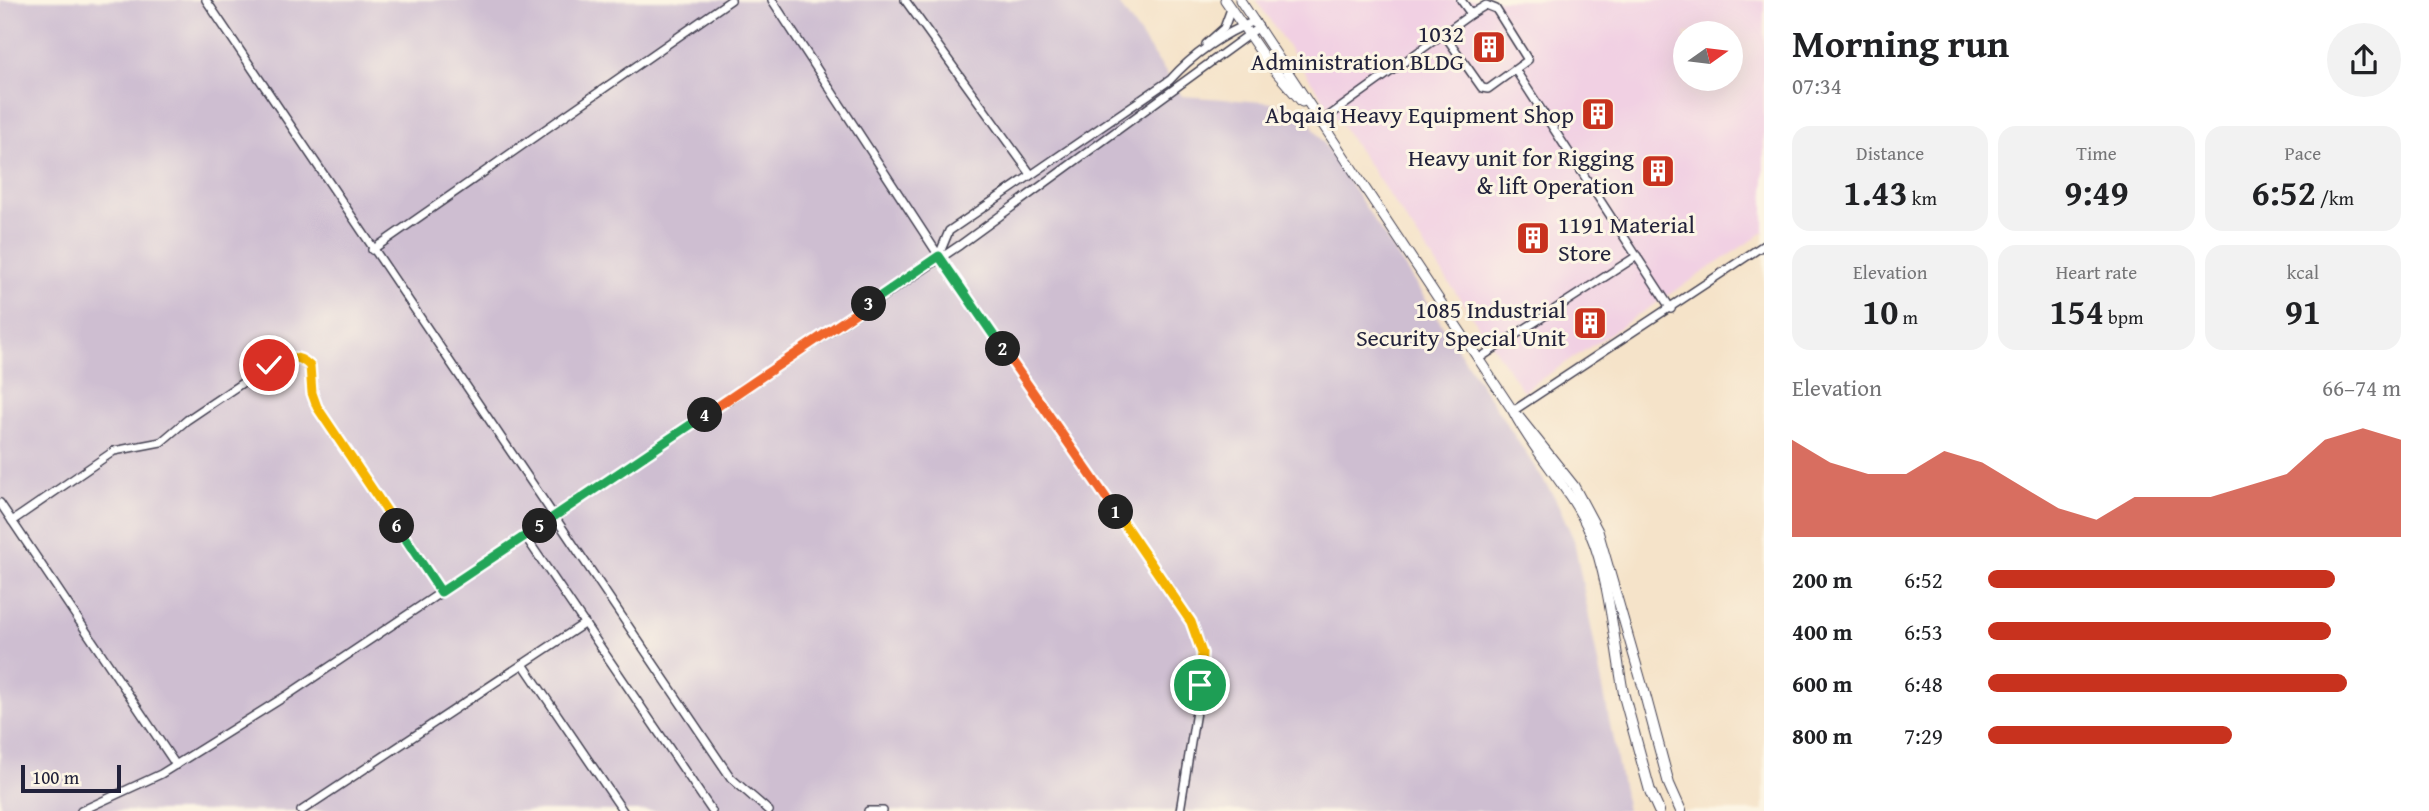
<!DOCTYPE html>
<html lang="en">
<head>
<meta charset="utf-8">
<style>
  body { margin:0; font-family:"Gentium Book Plus",serif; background:#f2f2f2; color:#202124; height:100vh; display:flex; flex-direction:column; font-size:26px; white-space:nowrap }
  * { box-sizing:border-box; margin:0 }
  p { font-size:23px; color:#757577 }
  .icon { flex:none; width:38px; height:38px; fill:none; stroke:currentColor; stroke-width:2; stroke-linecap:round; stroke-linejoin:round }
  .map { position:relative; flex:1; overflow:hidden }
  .sheet { display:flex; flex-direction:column; background:#fff; width:665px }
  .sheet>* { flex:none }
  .needle { width:46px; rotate:76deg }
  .buttons { position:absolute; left:1673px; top:21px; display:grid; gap:14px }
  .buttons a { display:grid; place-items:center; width:70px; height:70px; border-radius:50%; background:#fff; box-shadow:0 7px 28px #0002; font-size:35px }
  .scale { position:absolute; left:21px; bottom:18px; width:100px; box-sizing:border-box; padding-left:7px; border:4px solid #22223b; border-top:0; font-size:19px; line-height:24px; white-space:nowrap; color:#22223b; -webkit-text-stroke:5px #fcf5e5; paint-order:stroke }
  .pin { position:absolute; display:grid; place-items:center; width:60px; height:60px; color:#fff; margin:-30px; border:4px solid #fff; border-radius:50%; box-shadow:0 2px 7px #0007 }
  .km { position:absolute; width:35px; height:35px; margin:-18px; border-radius:50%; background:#222; color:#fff; font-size:19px; line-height:35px; text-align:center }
  .round { display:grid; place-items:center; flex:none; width:74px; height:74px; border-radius:37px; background:#f2f2f2 }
  .summary { display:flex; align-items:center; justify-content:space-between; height:119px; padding:0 28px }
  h1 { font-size:38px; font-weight:800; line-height:52px }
  .figures { display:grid; grid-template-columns:repeat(3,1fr); gap:10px; height:119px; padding:7px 28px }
  .figures div { display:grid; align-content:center; border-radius:18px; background:#f2f2f2; text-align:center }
  .figures b { font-size:35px; font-weight:800 }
  .figures small { font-size:19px; font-weight:400 }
  .figures p { font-size:19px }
  .chart { height:196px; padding:14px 28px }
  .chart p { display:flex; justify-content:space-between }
  .chart svg { width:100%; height:126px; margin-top:7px; fill:#c8321e; opacity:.7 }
  ul { padding:0 28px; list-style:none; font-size:23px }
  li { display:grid; grid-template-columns:112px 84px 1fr; align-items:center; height:52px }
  li i { height:18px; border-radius:9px; background:#c8321e }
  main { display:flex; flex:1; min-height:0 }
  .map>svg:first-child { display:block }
  .built { fill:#f1d0e3; fill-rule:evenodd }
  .industrial { fill:#cebed1 }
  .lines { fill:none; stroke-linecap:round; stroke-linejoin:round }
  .minor-casing { stroke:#423f50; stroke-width:10 }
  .tertiary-casing { stroke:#423f50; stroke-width:11 }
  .secondary-casing { stroke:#423f50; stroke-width:12 }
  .minor { stroke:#fff; stroke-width:7 }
  .tertiary { stroke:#fff; stroke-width:9 }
  .secondary { stroke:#fff; stroke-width:10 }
  .split-1-casing { stroke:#fff; stroke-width:14 }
  .split-2-casing { stroke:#fff; stroke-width:14 }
  .split-3-casing { stroke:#fff; stroke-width:14 }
  .split-4-casing { stroke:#fff; stroke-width:14 }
  .split-5-casing { stroke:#fff; stroke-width:14 }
  .split-6-casing { stroke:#fff; stroke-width:14 }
  .split-7-casing { stroke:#fff; stroke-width:14 }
  .split-1 { stroke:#f5b400; stroke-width:9 }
  .split-2 { stroke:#f0652b; stroke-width:9 }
  .split-3 { stroke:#22a559; stroke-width:9 }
  .split-4 { stroke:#f0652b; stroke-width:9 }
  .split-5 { stroke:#22a559; stroke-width:9 }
  .split-6 { stroke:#22a559; stroke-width:9 }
  .split-7 { stroke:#f5b400; stroke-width:9 }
  .labels { text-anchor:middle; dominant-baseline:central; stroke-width:6; stroke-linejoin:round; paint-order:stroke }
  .poi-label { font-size:24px; fill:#22223b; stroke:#fcf5e5; text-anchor:end }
</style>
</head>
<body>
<main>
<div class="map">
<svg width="1764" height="811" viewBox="0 0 1764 811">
  <rect width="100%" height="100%" fill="#fcf5e5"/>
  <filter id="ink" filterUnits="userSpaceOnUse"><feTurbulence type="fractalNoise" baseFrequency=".0143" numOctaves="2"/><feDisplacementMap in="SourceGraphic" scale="14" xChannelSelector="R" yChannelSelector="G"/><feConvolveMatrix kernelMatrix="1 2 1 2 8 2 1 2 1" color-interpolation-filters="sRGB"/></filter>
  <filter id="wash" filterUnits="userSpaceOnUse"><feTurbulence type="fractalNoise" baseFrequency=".00686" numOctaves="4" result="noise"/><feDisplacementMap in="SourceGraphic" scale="28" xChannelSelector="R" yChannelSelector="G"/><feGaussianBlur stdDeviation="1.57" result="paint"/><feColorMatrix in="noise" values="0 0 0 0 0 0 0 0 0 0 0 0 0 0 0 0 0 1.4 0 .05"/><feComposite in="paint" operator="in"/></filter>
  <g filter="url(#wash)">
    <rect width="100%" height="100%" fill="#f5e3c9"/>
    <path class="built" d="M 1256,0 L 1764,0 L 1764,232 L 1523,391 ZM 1685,33 L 1731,33 L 1731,79 L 1685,79 Z"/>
    <polygon class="industrial" points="0,0 1116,0 1182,96 1276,103 1308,119 1555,498 1574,540 1627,811 0,811"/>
  </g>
  <g filter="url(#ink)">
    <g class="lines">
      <g class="minor-casing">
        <g id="minor">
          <polyline points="206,0 712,750 731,778 769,811"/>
          <polyline points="772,0 939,256 1191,622 1200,643 1203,668 1180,811"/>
          <polyline points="905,0 1030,173"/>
          <polyline points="1461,0 1471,14"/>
          <polyline points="1206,44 1224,28 1231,9"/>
          <polyline points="1516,71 1671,309"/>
          <polyline points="1319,123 1471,14 1486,5 1496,9 1528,60 1488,89 1482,88 1444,34"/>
          <polyline points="372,250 731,0"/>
          <path d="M 939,255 L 949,231 L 1170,80 C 1192,55 1224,33 1255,21"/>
          <polyline points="1478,359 1637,256"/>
          <polyline points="1513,411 1764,245"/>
          <polyline points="0,503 176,765"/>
          <path d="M 12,521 L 114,451 L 161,442 L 187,420 L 269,365 C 284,356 297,353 310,367 L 312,393 L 317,407 L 441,591"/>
          <polyline points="525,536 712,811"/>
          <polyline points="523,664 623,811"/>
          <polyline points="81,811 161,774 289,694 960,245 1259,27"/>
          <polyline points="301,811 585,623"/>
          <polyline points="868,811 883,811"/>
        </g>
      </g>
      <g class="tertiary-casing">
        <g id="tertiary">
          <polyline points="1225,0 1269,64 1302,102"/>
          <path d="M 1240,0 L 1513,411 C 1535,455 1571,488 1590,533 C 1609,576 1615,649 1624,696"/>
          <polyline points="1519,417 1574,486 1598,531 1644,691"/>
        </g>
      </g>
      <g class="secondary-casing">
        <g id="secondary">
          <polyline points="1644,691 1669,784 1681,811"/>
          <polyline points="1624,696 1650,791 1659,811"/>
        </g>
      </g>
      <use href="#minor" class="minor"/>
      <use href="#tertiary" class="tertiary"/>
      <use href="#secondary" class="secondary"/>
    </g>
  </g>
  <g class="lines" filter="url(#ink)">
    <g class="split-1-casing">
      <polyline id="split-1" points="1116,512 1191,622 1202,653 1200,685"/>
    </g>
    <g class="split-2-casing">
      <polyline id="split-2" points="1003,349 1116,512"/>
    </g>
    <g class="split-3-casing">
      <polyline id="split-3" points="869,304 939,256 1003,349"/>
    </g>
    <g class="split-4-casing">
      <polyline id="split-4" points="705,415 869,304"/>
    </g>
    <g class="split-5-casing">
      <polyline id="split-5" points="540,526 705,415"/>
    </g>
    <g class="split-6-casing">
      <polyline id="split-6" points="397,526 441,592 540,526"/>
    </g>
    <g class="split-7-casing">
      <path id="split-7" d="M 269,365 C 284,356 297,353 310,366 L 312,393 L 317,407 L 397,526"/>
    </g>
    <use href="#split-1" class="split-1"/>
    <use href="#split-2" class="split-2"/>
    <use href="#split-3" class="split-3"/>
    <use href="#split-4" class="split-4"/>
    <use href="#split-5" class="split-5"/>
    <use href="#split-6" class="split-6"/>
    <use href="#split-7" class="split-7"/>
  </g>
  <defs>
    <g id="building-square" transform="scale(1.75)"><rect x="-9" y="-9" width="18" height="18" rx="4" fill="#c8321e" stroke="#fcf5e5"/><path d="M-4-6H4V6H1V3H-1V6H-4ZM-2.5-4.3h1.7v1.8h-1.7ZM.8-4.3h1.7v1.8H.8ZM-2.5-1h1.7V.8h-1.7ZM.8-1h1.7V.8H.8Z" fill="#fff"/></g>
  </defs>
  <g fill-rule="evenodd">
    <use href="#building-square" x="1489" y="47"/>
    <use href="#building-square" x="1598" y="114"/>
    <use href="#building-square" x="1658" y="171"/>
    <use href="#building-square" x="1533" y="238"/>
    <use href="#building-square" x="1590" y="323"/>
  </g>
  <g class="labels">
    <g class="poi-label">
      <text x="1464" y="33">1032<tspan x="1464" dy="28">Administration BLDG</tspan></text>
      <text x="1574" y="114">Abqaiq Heavy Equipment Shop</text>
      <text x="1634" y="157">Heavy unit for Rigging<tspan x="1634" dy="28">&amp; lift Operation</tspan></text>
      <text x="1558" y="224" text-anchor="start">1191 Material<tspan x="1558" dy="28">Store</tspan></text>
      <text x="1566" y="309">1085 Industrial<tspan x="1566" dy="28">Security Special Unit</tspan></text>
    </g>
  </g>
</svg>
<div class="buttons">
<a><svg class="needle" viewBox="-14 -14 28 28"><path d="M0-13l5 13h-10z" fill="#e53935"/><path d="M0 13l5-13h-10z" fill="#757577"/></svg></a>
</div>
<div class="scale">100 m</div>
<div class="pin" style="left:1200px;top:685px;background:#1e9e55"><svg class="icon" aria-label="arrive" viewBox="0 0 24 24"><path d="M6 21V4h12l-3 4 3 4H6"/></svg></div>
<div class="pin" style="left:269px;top:365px;background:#d93025"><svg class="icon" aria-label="check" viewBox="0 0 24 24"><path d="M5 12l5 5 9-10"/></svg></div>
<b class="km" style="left:1116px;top:512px">1</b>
<b class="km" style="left:1003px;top:349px">2</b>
<b class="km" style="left:869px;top:304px">3</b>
<b class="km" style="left:705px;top:415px">4</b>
<b class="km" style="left:540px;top:526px">5</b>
<b class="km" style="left:397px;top:526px">6</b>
</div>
<section class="sheet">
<div class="summary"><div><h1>Morning run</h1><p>07:34</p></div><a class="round"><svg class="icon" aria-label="share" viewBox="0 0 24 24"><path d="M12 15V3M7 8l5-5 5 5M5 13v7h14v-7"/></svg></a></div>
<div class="figures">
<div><p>Distance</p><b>1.43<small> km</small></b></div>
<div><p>Time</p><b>9:49</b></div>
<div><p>Pace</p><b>6:52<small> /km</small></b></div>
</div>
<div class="figures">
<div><p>Elevation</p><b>10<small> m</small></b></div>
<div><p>Heart rate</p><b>154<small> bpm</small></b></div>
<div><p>kcal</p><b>91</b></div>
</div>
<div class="chart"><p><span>Elevation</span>66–74 m</p>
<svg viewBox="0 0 160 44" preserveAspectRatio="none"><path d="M0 44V10L10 18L20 22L30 22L40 14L50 18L60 26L70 34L80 38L90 30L100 30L110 30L120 26L130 22L140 10L150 6L160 10V44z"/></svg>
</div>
<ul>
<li><b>200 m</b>6:52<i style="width:84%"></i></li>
<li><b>400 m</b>6:53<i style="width:83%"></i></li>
<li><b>600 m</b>6:48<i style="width:87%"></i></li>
<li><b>800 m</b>7:29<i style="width:59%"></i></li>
</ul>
</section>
</main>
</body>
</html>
